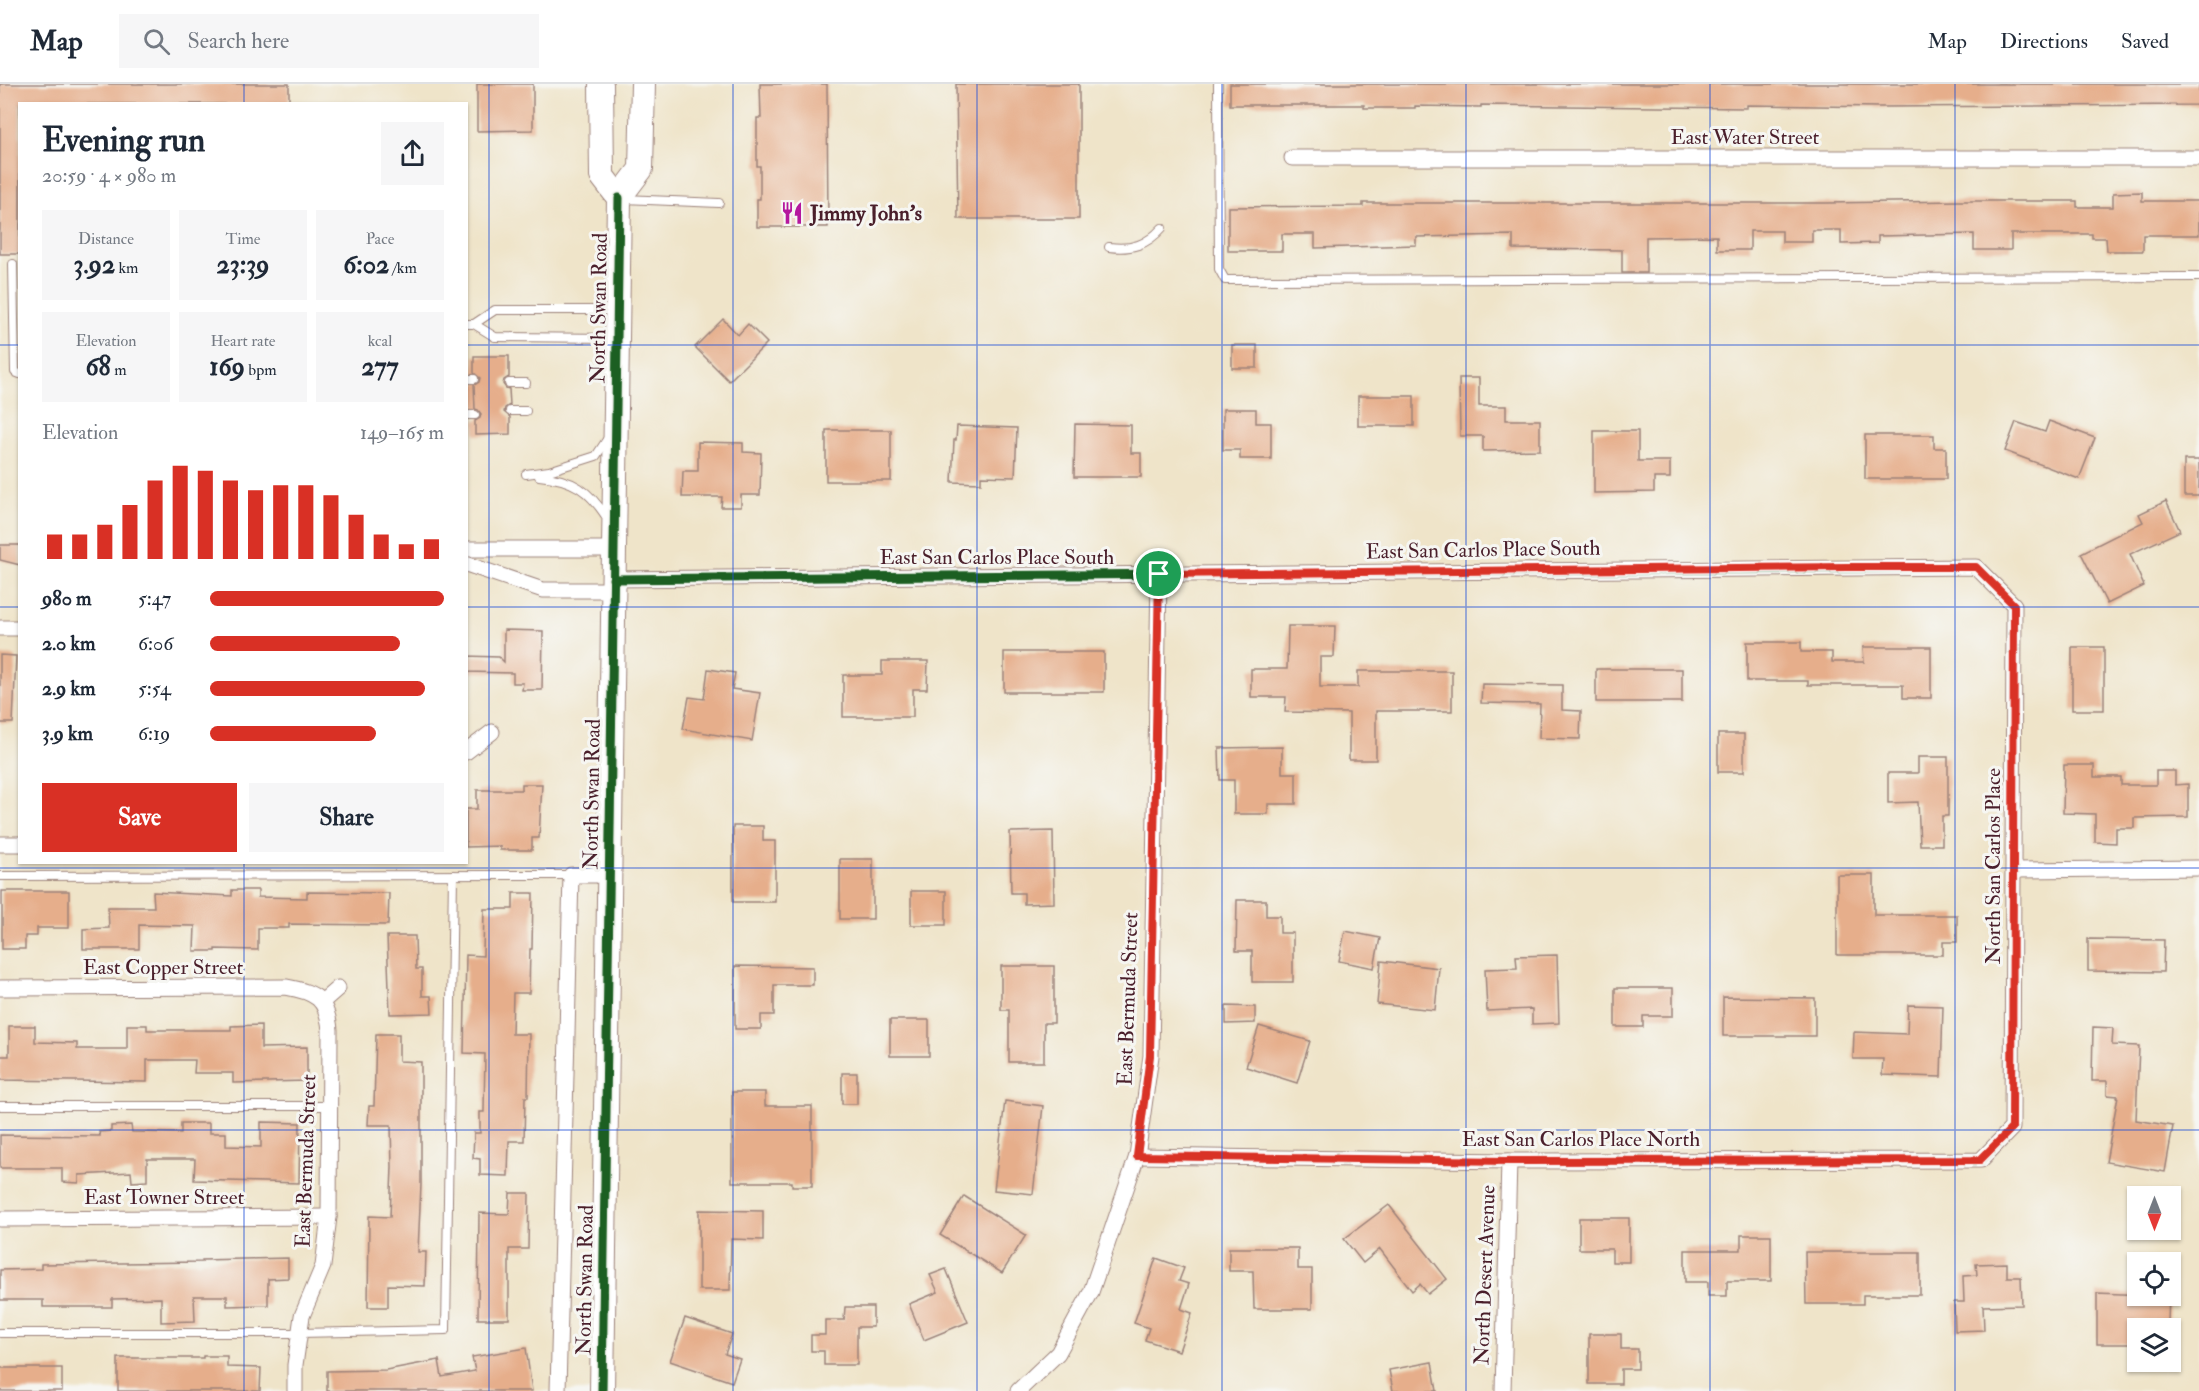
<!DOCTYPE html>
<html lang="en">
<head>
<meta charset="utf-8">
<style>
  body { margin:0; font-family:"IM FELL Double Pica",serif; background:#f6f6f7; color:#1f2937; height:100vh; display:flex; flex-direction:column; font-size:22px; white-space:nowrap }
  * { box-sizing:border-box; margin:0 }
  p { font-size:20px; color:#747a83 }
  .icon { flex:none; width:33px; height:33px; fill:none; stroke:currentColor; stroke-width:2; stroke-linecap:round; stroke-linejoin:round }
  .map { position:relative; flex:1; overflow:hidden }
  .drawer { position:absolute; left:18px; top:18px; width:450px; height:762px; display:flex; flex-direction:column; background:#fff; border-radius:0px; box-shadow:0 2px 4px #0004 }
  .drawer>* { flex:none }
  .needle { width:39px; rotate:180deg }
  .fabs { position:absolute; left:2127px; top:1102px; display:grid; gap:12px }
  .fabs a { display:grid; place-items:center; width:54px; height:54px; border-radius:0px; background:#fff; box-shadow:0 2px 4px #0004; font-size:30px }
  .pin { position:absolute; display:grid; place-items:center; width:51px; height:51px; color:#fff; margin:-26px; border:3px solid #fff; border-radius:50%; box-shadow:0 2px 6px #0007 }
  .round { display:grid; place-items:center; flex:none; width:63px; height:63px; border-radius:0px; background:#f6f6f7 }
  .headline { display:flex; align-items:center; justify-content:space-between; height:102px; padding:0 24px }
  h1 { font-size:33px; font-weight:700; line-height:45px }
  .figures { display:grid; grid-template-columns:repeat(3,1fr); gap:9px; height:102px; padding:6px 24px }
  .figures div { display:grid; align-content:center; border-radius:0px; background:#f6f6f7; text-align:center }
  .figures b { font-size:26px; font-weight:700 }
  .figures small { font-size:16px; font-weight:400 }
  .figures p { font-size:16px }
  .chart { height:168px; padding:12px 24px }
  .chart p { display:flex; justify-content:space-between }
  .chart svg { width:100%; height:108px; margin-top:6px; stroke:#d93025; stroke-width:6 }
  .primary-button { display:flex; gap:12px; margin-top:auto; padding:12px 24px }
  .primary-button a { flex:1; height:69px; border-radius:0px; background:#d93025; color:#fff; font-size:24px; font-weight:700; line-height:69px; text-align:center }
  .primary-button a+a { background:#f6f6f7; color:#1f2937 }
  ul { padding:0 24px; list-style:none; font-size:20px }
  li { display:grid; grid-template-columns:96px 72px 1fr; align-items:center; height:45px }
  li i { height:15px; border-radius:8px; background:#d93025 }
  header { display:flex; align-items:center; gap:36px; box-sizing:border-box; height:84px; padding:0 30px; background:#fff; border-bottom:2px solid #e0e1e3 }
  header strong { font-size:28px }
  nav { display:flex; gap:33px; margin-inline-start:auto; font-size:21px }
  .search { width:420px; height:54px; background:#f6f6f7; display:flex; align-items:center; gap:15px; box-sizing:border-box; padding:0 21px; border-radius:0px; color:#747a83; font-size:22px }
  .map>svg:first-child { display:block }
  .building { fill:#e6ae8b }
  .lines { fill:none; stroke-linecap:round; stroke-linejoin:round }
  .service-casing { stroke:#9c827a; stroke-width:10 }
  .minor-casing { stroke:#9c827a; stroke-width:17 }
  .primary-casing { stroke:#9c827a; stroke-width:26 }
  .service { stroke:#fff; stroke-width:8 }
  .minor { stroke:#fff; stroke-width:15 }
  .primary { stroke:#fff; stroke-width:24 }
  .cycleway-casing { stroke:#f6f6f2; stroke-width:13 }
  .cycleway { stroke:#1b5e20; stroke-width:9 }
  .route-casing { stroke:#fff; stroke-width:12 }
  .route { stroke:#d93025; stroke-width:8 }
  .grid { fill:none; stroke:#1d4ed8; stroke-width:1.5; stroke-opacity:0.55 }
  .labels { text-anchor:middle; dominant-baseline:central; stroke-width:6; stroke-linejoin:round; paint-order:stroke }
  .street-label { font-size:21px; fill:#4a1f2b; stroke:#f6f6f2 }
  .poi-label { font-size:21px; font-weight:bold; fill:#4a1f2b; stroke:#f6f6f2; text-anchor:start }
</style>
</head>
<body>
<header>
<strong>Map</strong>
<div class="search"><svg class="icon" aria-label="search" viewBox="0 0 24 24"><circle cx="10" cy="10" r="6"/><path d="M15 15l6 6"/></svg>Search here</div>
<nav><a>Map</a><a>Directions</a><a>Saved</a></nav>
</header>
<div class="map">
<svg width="2199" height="1307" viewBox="0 0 2199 1307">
  <rect width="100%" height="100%" fill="#f6f6f2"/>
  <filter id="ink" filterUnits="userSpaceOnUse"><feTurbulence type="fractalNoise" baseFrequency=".0167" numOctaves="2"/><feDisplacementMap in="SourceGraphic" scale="12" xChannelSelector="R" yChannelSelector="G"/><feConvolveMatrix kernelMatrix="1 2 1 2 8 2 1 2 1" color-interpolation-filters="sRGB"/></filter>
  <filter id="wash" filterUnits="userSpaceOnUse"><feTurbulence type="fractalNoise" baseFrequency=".008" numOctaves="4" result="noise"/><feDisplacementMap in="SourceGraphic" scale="24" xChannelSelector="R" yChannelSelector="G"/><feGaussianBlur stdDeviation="1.35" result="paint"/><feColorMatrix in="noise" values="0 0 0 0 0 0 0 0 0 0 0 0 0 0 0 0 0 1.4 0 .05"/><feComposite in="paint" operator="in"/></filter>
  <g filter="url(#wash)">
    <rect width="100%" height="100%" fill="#efe4c9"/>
    <g id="blocks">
      <g class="building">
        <polygon points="0,0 289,0 289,20 20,20 20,170 0,170"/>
        <polygon points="477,0 533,0 533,46 477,47"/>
        <polygon points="760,0 827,0 828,143 757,143 757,115 760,115 760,82 757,82 757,34 761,34"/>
        <polygon points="956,0 1079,0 1079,135 958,135"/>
        <polygon points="1230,0 2199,0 2199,21 1879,23 1747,21 1747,24 1481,21 1481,23 1415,22 1415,24 1364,24 1364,21 1230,21"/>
        <polygon points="2142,108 2142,117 2199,117 2199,151 2143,151 2143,167 2107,167 2106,154 2092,154 2092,150 2011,150 2011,166 1974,166 1974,150 1878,152 1878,159 1841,160 1841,146 1812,146 1812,158 1782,158 1782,147 1750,147 1750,166 1717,166 1717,152 1646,153 1646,189 1622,189 1622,166 1513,165 1513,151 1416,153 1416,161 1315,164 1315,150 1282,150 1282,167 1228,167 1228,123 1363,122 1363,119 1826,119 1959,117 2077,117 2077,123 2113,123 2113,109"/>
        <polygon points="723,235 738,251 748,240 767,259 729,297 695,263"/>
        <rect x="1232" y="261" width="25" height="23"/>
        <polygon points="474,272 509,272 509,293 504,296 503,300 506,304 509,305 510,321 505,324 504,328 510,333 510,350 475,351 475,337 480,334 481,330 478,326 475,325 474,301 479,298 480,294 474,289"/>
        <polygon points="1459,294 1479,294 1479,322 1506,322 1506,336 1540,336 1540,366 1483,367 1483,352 1460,352"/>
        <rect x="1358" y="312" width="56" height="30"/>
        <polygon points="1223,325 1256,325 1256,339 1271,339 1271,375 1240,375 1240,366 1223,366"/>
        <polygon points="2049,337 2095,354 2079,395 2005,367 2016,338 2045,348"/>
        <polygon points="1075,340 1131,341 1131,369 1141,369 1141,393 1074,393"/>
        <polygon points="957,342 1017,344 1015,393 981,392 981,399 952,398 954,356 956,356"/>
        <rect x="826" y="346" width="65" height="51"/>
        <polygon points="1594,347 1638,347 1638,377 1670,377 1670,394 1654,394 1654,408 1594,409"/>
        <polygon points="1865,351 1934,351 1934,364 1946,364 1946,395 1865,395"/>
        <polygon points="698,358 743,359 743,368 761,369 760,411 741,411 741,423 721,423 722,413 682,413 683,387 698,387"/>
        <rect x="2184" y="376" width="15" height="36"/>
        <polygon points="2166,417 2180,447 2130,470 2144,502 2107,520 2081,469 2143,438 2139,430"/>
        <polygon points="0,461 20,461 20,481 0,476"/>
        <polygon points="1288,542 1335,542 1334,573 1320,573 1320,603 1358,603 1358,587 1452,587 1452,627 1376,627 1376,676 1349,676 1349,629 1285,628 1286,613 1251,613 1251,585 1287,585"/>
        <polygon points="504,546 543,547 542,606 522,606 523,599 513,599 513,589 466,588 466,572 499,573 504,578"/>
        <polygon points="1747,558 1801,558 1801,568 1832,568 1832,578 1864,578 1863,563 1931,563 1931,614 1903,614 1903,601 1808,601 1808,597 1747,597"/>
        <rect x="2072" y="563" width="32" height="63"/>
        <rect x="1004" y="568" width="100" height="40"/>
        <polygon points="0,571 16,572 13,639 0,639"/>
        <polygon points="882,577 928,577 927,605 913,605 913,633 843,633 843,591 882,591"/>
        <polygon points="708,585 735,589 732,605 760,609 752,657 683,645 689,613 704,615"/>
        <rect x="1596" y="585" width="86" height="33"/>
        <polygon points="1482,600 1562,601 1562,626 1581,627 1580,655 1539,654 1540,620 1481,619"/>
        <rect x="1718" y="650" width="26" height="38"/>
        <polygon points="1282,663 1282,689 1296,689 1296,720 1268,720 1268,730 1234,730 1234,696 1220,696 1219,664"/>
        <polygon points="1918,673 1948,673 1948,732 1942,732 1942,761 1920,761 1918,718 1888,719 1888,689 1918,689"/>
        <polygon points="2064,681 2094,681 2094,693 2121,693 2121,701 2156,701 2156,687 2175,687 2175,701 2188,700 2188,733 2134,734 2134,744 2116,744 2116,759 2095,758 2095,730 2063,729"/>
        <polygon points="522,700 542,700 539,754 532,754 532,766 500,766 500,762 466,763 466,725 477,725 477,706 522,706"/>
        <polygon points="733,742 763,742 763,757 775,757 775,818 733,818"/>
        <polygon points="1053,747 1054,819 1024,820 1024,809 1011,809 1010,748"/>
        <rect x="840" y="775" width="33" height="60"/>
        <polygon points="1837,791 1874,791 1874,831 1957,831 1957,858 1943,858 1943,871 1837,871"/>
        <polygon points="232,806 258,806 258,813 307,814 307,808 389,809 388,841 289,840 289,844 258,844 258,866 215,865 215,867 194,867 195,842 139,841 139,865 83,865 83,845 109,844 108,823 154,823 153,808 232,812"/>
        <polygon points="2,807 69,807 69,844 37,844 37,852 25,852 25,865 2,865"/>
        <rect x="911" y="807" width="35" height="34"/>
        <polygon points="513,809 533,809 532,865 530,865 529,909 513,909 512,950 529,950 528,1013 525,1013 524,1057 509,1057 508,1092 480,1091 480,1075 473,1074 474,1049 480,1049 480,1028 484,1028 485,970 464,969 466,871 483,872 484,825 513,825"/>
        <polygon points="1237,816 1266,816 1266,832 1280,832 1280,849 1293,849 1293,898 1252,898 1252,867 1236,867"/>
        <polygon points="1345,847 1380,854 1374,884 1339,877"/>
        <polygon points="387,852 415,852 416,885 422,885 422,912 431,912 432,929 390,930"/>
        <polygon points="2088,855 2164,856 2163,888 2088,887"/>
        <polygon points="1557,871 1559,939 1532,940 1532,925 1487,927 1485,885 1517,884 1516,872"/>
        <polygon points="1381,877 1439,884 1435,926 1377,920"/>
        <polygon points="735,882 813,883 813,901 774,901 774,931 761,931 761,945 735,945"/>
        <polygon points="1001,882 1054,882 1054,939 1044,939 1044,978 1009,978 1009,926 1001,926"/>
        <polygon points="1615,904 1673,904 1673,932 1643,932 1643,943 1615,943"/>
        <polygon points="1723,913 1815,914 1815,952 1723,952"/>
        <polygon points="1908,921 1943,922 1941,993 1882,991 1883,975 1853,975 1854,948 1907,950"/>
        <polygon points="1226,922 1255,923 1255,939 1226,940"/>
        <rect x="890" y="936" width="39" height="36"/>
        <polygon points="127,941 147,941 147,946 231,946 231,942 261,941 261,964 307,963 307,997 233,999 233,989 194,989 195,976 147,976 147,998 0,996 0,972 9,972 9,942 35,942 35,958 77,959 77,965 127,965"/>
        <polygon points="1259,942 1310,957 1297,999 1246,983"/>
        <polygon points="2093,943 2113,944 2112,961 2139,962 2136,1036 2173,1042 2165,1088 2106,1078 2118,1012 2107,1011 2107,997 2092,997"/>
        <polygon points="376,950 399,950 399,977 421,978 421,1100 418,1168 426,1168 425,1202 388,1201 388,1223 368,1223 369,1132 390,1133 392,1083 391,1041 368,1041 369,1022 374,1022"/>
        <rect x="842" y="989" width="15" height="31"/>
        <polygon points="732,1008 765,1008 765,1022 812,1022 812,1102 792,1102 792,1098 732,1098"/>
        <polygon points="1005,1017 1043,1022 1033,1110 994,1106"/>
        <polygon points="261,1038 300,1039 299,1099 194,1096 195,1075 147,1075 147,1097 132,1098 131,1088 79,1091 79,1099 62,1098 62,1084 0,1084 0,1051 100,1052 99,1048 111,1047 111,1042 131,1041 132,1048 181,1049 181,1039 209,1039 209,1049 226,1049 226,1062 261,1063"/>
        <polygon points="510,1109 529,1109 528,1165 509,1165 509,1235 478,1235 479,1129 509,1130"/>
        <polygon points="964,1112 1026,1151 1002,1189 940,1151"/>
        <polygon points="1389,1121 1447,1195 1428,1210 1420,1200 1412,1207 1380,1165 1363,1179 1344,1155"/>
        <polygon points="699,1126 763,1127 763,1156 731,1155 730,1206 699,1206"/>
        <polygon points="1579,1134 1629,1134 1629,1178 1612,1178 1612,1165 1579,1165"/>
        <polygon points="1741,1151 1771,1151 1771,1197 1727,1197 1727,1212 1708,1212 1708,1198 1685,1198 1685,1166 1741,1166"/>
        <polygon points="1229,1164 1298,1164 1298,1185 1312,1185 1312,1225 1254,1225 1253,1187 1229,1187"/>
        <polygon points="1805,1168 1920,1168 1920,1211 1863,1211 1863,1220 1806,1220"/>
        <polygon points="288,1174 288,1194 268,1195 268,1221 227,1222 227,1212 194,1212 195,1237 161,1238 161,1214 112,1215 112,1223 43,1223 43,1216 0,1216 0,1186 41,1185 41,1180 202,1178 202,1176"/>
        <polygon points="1156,1174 1184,1184 1179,1197 1189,1200 1181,1225 1192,1229 1179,1267 1145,1256 1149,1244 1134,1239"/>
        <polygon points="2007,1179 2007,1193 2021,1193 2022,1221 1983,1222 1984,1246 1955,1247 1954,1218 1964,1218 1963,1192 1977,1191 1976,1180"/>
        <polygon points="946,1185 968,1238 924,1256 909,1220 938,1208 930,1191"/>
        <polygon points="2097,1209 2169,1212 2168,1237 2135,1236 2135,1260 2097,1260"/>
        <polygon points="845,1223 873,1223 873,1243 857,1243 857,1281 824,1281 824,1267 811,1267 811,1251 825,1251 825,1236 844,1236"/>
        <polygon points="685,1234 732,1250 725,1270 740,1275 732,1298 670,1277"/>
        <polygon points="1589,1250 1621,1250 1621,1265 1638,1265 1638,1285 1621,1285 1621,1300 1589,1300"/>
        <polygon points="526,1264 532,1307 327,1307 327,1287 386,1286 439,1276 442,1293 475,1287 472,1273"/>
        <polygon points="203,1272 227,1272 227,1283 261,1284 260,1307 118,1307 118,1274 203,1274"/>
        <polygon points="1432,1278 1437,1307 1393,1307 1389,1286"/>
        <rect x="0" y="1284" width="62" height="23"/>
      </g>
    </g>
  </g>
  <g filter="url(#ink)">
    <use href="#blocks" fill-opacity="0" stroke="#9c827a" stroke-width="1.5"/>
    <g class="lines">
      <g class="service-casing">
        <g id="service">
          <polyline points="1218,0 1219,185 1225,196 2199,193"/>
          <polyline points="624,115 719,119"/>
          <path d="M 1109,163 C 1131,166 1147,161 1162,144"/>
          <polyline points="13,180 15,288 20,290"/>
          <polyline points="466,240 474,240 495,253 615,254"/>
          <polyline points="474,240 495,226 616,226"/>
          <polyline points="466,295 474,295"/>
          <polyline points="509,299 526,299"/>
          <polyline points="510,327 526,327"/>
          <polyline points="466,331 475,331"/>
          <polyline points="526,390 549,387 596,372 608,354"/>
          <path d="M 539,392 C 573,395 589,406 607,434"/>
          <polyline points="0,792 571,791"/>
          <polyline points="0,1022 330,1022"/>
          <polyline points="0,1249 299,1249 446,1246 453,791"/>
        </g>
      </g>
      <g class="minor-casing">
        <g id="minor">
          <polyline points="1292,74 2199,74"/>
          <polyline points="466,465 613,465"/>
          <polyline points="466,480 543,506 613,506"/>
          <polyline points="613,495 1976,483 2014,521 2012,1044 1981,1076 1509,1077 1137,1072"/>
          <polyline points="0,544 20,544"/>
          <polyline points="466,668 492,648"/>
          <polyline points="0,760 20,760"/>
          <polyline points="2014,786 2199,784"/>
          <path d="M 0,904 L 286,903 C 316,908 327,915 330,946 L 329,1133 L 323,1182 L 302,1232 L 295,1281 L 295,1307"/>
          <polyline points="322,918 338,904"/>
          <polyline points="0,1135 329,1133"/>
          <polyline points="558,1307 571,791 608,791"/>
          <polyline points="1018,1307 1058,1269 1091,1208 1137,1072 1151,972 1159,490"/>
          <polyline points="1503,1307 1509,1077"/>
        </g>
      </g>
      <g class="primary-casing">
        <g id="primary">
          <polyline points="601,0 602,92 619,114"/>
          <polyline points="602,1307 619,114 641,85 643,0"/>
        </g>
      </g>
      <use href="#service" class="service"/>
      <use href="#minor" class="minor"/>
      <use href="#primary" class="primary"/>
      <g class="cycleway-casing">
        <g id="cycleway">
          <polyline points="613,495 1976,483 2014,521 2012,1044 1981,1076 1509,1077 1137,1072"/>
          <polyline points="602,1307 619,114"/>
        </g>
      </g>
      <use href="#cycleway" class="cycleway"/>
    </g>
  </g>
  <g class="lines" filter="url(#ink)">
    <g class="route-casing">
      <polygon id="route" points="1848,483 1976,483 2014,521 2012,1044 1980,1076 1509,1077 1137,1072 1150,972 1159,490"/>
    </g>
    <use href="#route" class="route"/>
  </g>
  <path class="grid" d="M 244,0 L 244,20M 489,0 L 489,1307M 733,0 L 733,1307M 977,0 L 977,1307M 1222,0 L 1222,1307M 1466,0 L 1466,1307M 1710,0 L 1710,1307M 1955,0 L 1955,1307M 0,261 L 20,261M 466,261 L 2199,261M 0,523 L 20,523M 466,523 L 2199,523M 244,778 L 244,1307M 0,784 L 2199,784M 0,1046 L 2199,1046"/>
  <defs>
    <g id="restaurant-bare" transform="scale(1.8)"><path d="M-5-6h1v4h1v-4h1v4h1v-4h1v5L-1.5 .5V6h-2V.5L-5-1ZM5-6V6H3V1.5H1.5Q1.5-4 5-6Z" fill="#b5179e" stroke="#f6f6f2" stroke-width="2.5" paint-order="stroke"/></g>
  </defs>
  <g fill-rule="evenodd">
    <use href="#restaurant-bare" x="792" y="129"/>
  </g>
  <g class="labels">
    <g class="street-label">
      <text x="1745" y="53">East Water Street</text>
      <text transform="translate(599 224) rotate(-89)">North Swan Road</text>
      <text transform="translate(1483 466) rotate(-1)">East San Carlos Place South</text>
      <text x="997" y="473">East San Carlos Place South</text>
      <text transform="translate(592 710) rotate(-89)">North Swan Road</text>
      <text transform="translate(1993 782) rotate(-90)">North San Carlos Place</text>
      <text x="163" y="883">East Copper Street</text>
      <text transform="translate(1128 915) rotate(-88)">East Bermuda Street</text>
      <text x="1581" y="1055">East San Carlos Place North</text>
      <text transform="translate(306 1077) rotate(-88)">East Bermuda Street</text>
      <text x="164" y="1113">East Towner Street</text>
      <text transform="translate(1485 1191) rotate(-88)">North Desert Avenue</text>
      <text transform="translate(585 1196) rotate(-89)">North Swan Road</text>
    </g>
    <g class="poi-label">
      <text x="810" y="129">Jimmy John's</text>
    </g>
  </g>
</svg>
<div class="fabs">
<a><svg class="needle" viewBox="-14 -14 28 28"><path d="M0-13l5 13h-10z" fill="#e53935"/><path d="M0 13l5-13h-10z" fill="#747a83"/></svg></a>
<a><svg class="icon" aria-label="locate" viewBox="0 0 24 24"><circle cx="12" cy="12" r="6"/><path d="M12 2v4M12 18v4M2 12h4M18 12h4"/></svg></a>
<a><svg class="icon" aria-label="layers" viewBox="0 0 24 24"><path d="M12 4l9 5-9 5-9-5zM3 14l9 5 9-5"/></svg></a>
</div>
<div class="pin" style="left:1159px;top:490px;background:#1e9e55"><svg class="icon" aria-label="arrive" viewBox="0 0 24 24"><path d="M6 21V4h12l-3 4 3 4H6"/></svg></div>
<section class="drawer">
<div class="headline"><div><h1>Evening run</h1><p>20:59 · 4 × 980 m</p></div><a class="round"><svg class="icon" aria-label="share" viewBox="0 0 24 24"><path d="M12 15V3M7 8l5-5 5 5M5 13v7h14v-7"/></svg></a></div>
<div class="figures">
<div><p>Distance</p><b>3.92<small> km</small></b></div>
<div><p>Time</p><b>23:39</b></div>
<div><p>Pace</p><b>6:02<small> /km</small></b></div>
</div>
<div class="figures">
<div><p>Elevation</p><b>68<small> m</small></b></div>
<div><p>Heart rate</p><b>169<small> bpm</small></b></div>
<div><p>kcal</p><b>277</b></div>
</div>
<div class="chart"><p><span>Elevation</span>149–165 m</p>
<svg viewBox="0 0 160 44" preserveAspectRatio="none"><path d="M5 44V34M15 44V34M25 44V30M35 44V22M45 44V12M55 44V6M65 44V8M75 44V12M85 44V16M95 44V14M105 44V14M115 44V18M125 44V26M135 44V34M145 44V38M155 44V36"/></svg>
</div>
<ul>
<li><b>980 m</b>5:47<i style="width:100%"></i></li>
<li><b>2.0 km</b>6:06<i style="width:81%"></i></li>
<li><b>2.9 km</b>5:54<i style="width:92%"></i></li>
<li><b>3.9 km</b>6:19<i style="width:71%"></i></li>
</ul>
<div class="primary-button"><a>Save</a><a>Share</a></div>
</section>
</div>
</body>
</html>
